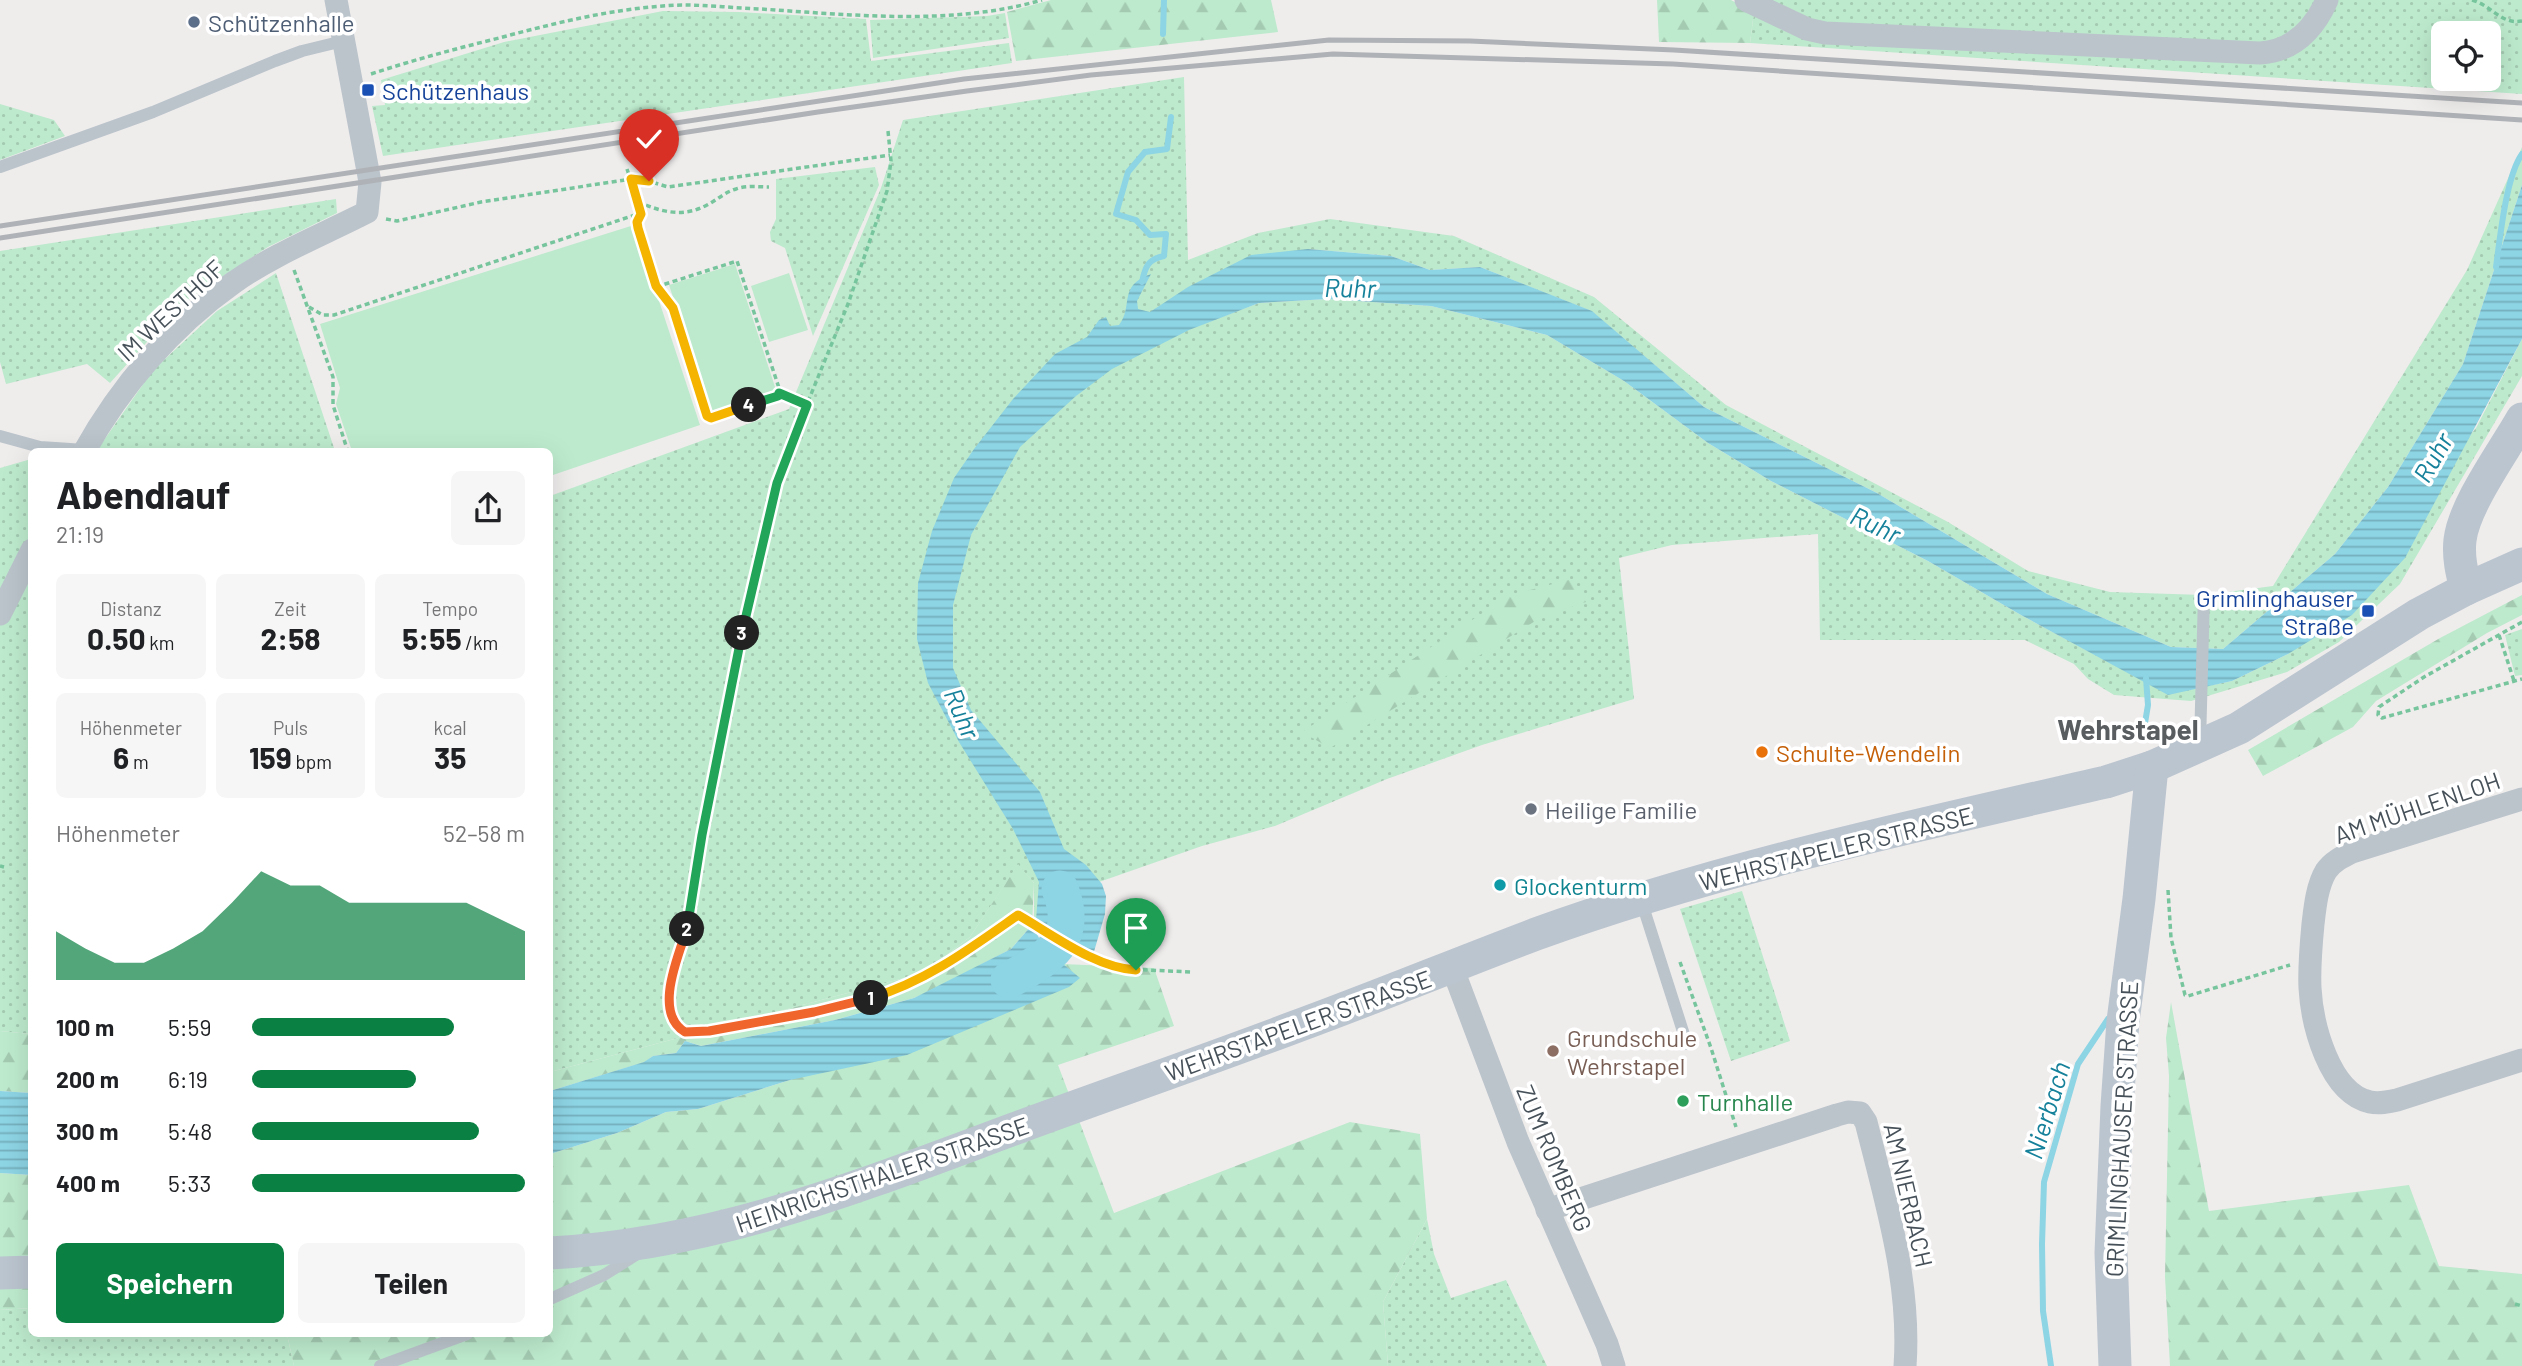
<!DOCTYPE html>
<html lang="de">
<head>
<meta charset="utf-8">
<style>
  body { margin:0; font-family:Barlow,sans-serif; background:#f6f6f6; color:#202124; height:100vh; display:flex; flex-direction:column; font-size:26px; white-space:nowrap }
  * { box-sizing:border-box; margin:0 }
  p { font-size:23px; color:#757577 }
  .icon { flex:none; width:38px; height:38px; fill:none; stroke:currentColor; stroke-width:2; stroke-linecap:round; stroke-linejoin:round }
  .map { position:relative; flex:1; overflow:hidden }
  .sheet { position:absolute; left:28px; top:448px; width:525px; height:889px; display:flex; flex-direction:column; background:#fff; border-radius:10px; box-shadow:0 7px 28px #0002 }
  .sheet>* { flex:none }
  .controls { position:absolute; left:2431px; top:21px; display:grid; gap:14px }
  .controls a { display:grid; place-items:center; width:70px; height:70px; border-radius:10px; background:#fff; box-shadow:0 7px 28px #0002; font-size:35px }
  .pin { position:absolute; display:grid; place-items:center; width:60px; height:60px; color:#fff; margin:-72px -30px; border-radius:50% 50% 50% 0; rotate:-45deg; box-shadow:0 0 7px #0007 }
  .pin .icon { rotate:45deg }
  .km { position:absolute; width:35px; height:35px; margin:-18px; border-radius:50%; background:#222; color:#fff; font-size:19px; line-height:35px; text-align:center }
  .round { display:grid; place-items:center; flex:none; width:74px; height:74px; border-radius:10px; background:#f6f6f6 }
  .head { display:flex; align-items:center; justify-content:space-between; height:119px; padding:0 28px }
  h1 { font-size:38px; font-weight:700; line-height:52px }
  .metrics { display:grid; grid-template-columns:repeat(3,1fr); gap:10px; height:119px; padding:7px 28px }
  .metrics div { display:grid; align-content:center; border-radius:10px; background:#f6f6f6; text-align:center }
  .metrics b { font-size:30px; font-weight:700 }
  .metrics small { font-size:19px; font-weight:400 }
  .metrics p { font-size:19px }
  .chart { height:196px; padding:14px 28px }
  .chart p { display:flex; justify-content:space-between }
  .chart svg { width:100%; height:126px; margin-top:7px; fill:#0b8043; opacity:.7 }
  .action { display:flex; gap:14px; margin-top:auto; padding:14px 28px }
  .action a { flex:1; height:80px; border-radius:10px; background:#0b8043; color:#fff; font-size:28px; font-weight:700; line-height:80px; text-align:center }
  .action a+a { background:#f6f6f6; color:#202124 }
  ul { padding:0 28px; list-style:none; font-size:23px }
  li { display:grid; grid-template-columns:112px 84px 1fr; align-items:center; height:52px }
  li i { height:18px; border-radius:9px; background:#0b8043 }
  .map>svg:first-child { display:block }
  .grass { fill:url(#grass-dots); fill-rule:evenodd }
  .forest { fill:url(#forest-firs) }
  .garden { fill:#bdeacd }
  .water { fill:url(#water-rules) }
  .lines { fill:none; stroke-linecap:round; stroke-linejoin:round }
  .stream { stroke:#8dd4e4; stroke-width:6 }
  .river { stroke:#8dd4e4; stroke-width:37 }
  .path { stroke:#77c59d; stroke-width:3.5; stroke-dasharray:5 3.5; stroke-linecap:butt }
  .lane { stroke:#bbc4cb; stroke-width:12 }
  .street { stroke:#bbc4cb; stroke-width:23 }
  .secondary { stroke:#bbc5cf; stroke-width:33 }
  .rail { stroke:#afb2b6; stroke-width:5 }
  .split-1-casing { stroke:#fff; stroke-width:14 }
  .split-2-casing { stroke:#fff; stroke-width:14 }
  .split-3-casing { stroke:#fff; stroke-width:14 }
  .split-4-casing { stroke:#fff; stroke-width:14 }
  .split-5-casing { stroke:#fff; stroke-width:14 }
  .split-1 { stroke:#f5b400; stroke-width:9 }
  .split-2 { stroke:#f0652b; stroke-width:9 }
  .split-3 { stroke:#22a559; stroke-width:9 }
  .split-4 { stroke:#22a559; stroke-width:9 }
  .split-5 { stroke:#f5b400; stroke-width:9 }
  .service-dot { fill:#5c6f8a; stroke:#fff; stroke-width:2.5 }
  .transit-dot { fill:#1a4fb4; stroke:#fff; stroke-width:2.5 }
  .food-dot { fill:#e8710a; stroke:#fff; stroke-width:2.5 }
  .worship-dot { fill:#6b7280; stroke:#fff; stroke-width:2.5 }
  .culture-dot { fill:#0f9aa8; stroke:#fff; stroke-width:2.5 }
  .education-dot { fill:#8d6e63; stroke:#fff; stroke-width:2.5 }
  .leisure-dot { fill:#2e9e5b; stroke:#fff; stroke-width:2.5 }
  .labels { text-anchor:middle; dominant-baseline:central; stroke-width:7; stroke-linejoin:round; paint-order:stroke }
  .service-label { font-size:24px; fill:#4e5e75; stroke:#fff; text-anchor:start }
  .transit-label { font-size:24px; fill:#164399; stroke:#fff; text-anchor:start }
  .street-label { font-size:24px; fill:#465058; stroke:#fff }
  .food-label { font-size:24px; fill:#c56008; stroke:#fff; text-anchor:start }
  .worship-label { font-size:24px; fill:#5b616d; stroke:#fff; text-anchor:start }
  .culture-label { font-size:24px; fill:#0d838f; stroke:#fff; text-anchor:start }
  .education-label { font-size:24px; fill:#785e54; stroke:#fff; text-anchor:start }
  .leisure-label { font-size:24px; fill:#27864d; stroke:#fff; text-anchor:start }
  .water-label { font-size:26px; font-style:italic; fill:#16819a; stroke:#fff }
  .quarter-label { font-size:28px; font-weight:bold; fill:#595d60; stroke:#fff }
</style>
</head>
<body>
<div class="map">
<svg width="2522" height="1366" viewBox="0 0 2522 1366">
  <defs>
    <pattern id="grass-dots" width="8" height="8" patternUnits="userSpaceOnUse" patternTransform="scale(1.75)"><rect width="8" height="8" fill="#bdeacd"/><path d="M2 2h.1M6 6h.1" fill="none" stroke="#a4cab2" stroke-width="1.8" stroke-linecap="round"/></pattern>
    <pattern id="forest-firs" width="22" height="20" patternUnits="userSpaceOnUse" patternTransform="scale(1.75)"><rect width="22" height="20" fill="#bdeacd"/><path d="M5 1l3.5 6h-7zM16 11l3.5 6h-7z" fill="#a4cab2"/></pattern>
    <pattern id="water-rules" width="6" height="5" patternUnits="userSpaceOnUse" patternTransform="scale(1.75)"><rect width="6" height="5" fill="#8dd4e4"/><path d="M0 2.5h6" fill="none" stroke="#75aebc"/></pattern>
  </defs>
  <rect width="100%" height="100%" fill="#efecec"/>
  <g class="grass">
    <polygon points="1756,0 2321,0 2282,46 1816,28"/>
    <path d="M 2334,0 L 2522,0 L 2522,94 L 1750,43 L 1754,12 L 1805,37 L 2263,58 ZM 2443,33 L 2488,33 L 2488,79 L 2443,79 Z"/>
    <polygon points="663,11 739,12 866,19 871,61 1009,43 1012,63 383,156 372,106 385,105 381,80 504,42"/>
    <polygon points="1005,13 1009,38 873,58 870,20 987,16"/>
    <polygon points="1184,77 1188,260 1258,233 1330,219 1454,236 1594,297 1726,405 1948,522 2028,571 2110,592 2204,595 2273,586 2467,270 2522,147 2522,185 2463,364 2388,487 2335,554 2223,649 2171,647 2047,594 1877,493 1704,407 1591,311 1480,267 1430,270 1391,256 1308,249 1189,329 1259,303 1328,299 1431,306 1547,335 1624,381 1708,443 1771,481 1928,561 2021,615 2168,694 2232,681 2288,654 2476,428 2522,339 2522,376 2400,584 2339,642 2287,672 2191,701 2114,695 2088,679 2074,664 2025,640 1820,640 1818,534 1672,545 1619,558 1634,699 1482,745 1387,779 1275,826 1202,846 1062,895 1047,946 1034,921 1034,883 1018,865 970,937 923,973 550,1072 550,496 789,409 881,188 903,120"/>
    <polygon points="0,104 54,120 65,136 0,160"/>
    <polygon points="875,167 879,185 813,336 785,248 771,241 770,232 776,219 776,179"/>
    <polygon points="336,199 337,213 268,247 182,303 110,383 87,364 6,384 0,362 0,251"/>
    <polygon points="276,273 335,451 60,452 104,440 153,370 217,311"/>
    <polygon points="31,459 31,1034 0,1031 0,468"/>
    <polygon points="2522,629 2522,675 2515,676 2505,635"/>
    <polygon points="1742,891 1790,1041 1731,1061 1680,909"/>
    <polygon points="1427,1219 1434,1254 1451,1298 1506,1280 1547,1366 1388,1366 1383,1302"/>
    <polygon points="31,1308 32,1334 287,1334 294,1366 0,1366 0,1310"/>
  </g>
  <g class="forest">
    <polygon points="1051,0 1271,0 1278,32 1016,61 1007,12"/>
    <polygon points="1657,0 1731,0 1754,12 1750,43 1659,42"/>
    <polygon points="1572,579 1586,602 1540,618 1330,748 1302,732 1510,595"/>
    <polygon points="2522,595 2522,615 2487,633 2376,701 2353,727 2263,776 2248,750 2440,638"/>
    <polygon points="1018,864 1034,883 1032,925 1011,949 950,981 914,998 835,1020 701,1046 685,1041 676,1053 653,1056 645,1062 550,1091 550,1072 923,973 970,937"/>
    <polygon points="1063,964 1154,968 1174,1026 1058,1065 1114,1213 1350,1122 1420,1134 1427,1219 1383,1302 1388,1366 294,1366 287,1334 550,1334 550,1154 617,1133 666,1112 698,1109 790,1080 1079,978"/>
    <polygon points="2171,1002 2209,1211 2409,1185 2439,1266 2522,1274 2522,1366 2170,1366 2165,1277 2169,1076 2166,1038"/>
    <polygon points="0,1031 31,1034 31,1093 0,1091"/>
    <polygon points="0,1173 31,1175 31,1308 0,1310"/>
  </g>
  <g class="garden">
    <polygon points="634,225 700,425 550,476 550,452 352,451 336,404 340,388 320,324"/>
    <polygon points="735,264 777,393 711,414 669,285"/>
    <polygon points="789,273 808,330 769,342 751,286"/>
  </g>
  <g class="water">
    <path d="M 2522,185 L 2522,339 L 2405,558 L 2352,615 L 2288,654 L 2232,681 L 2168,695 L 2021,615 L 1928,561 L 1771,481 L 1708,443 L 1624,381 L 1547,335 L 1431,306 L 1328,299 L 1259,303 L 1189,330 L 1112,369 L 1076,396 L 1020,447 L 971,535 L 953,605 L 953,668 L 971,710 L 1040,792 L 1064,849 L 1086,865 L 1102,884 L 1106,896 L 1105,914 L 1093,955 L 1036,920 L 1039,882 L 1013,829 L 959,742 L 928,683 L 917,639 L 918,583 L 932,531 L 954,478 L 974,449 L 1013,399 L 1055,354 L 1087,337 L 1099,320 L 1106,317 L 1110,326 L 1119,325 C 1134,306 1117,286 1151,274 L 1137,301 L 1138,309 L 1150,312 L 1188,287 L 1251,255 L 1308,249 L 1391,256 L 1430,270 L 1480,267 L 1592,311 L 1704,407 L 1877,493 L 2047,594 L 2171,647 L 2223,649 L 2335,554 L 2388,487 L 2463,364 Z"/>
    <polygon points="1032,925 1045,949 1080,978 1069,987 907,1055 790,1080 698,1109 666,1112 617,1133 550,1154 550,1091 644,1062 653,1056 676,1053 685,1041 701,1046 835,1020 914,998 1011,949"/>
    <polygon points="0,1091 31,1093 31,1175 0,1173"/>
  </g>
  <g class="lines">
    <g class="stream">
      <polyline points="1163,34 1164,0"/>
      <path d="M 2496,267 C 2500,239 2506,176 2522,154"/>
      <path d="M 1142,282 C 1145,267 1148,259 1164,256 L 1166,234 L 1150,235 L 1136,220 L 1116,214 L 1128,172 L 1145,152 L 1167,149 L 1171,117"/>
      <polyline points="2143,735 2148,705 2146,678"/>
      <polyline points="2051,1366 2043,1311 2042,1244 2044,1182 2078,1064 2108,1019"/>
    </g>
    <path class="river" d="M 1009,980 C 1049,958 1080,940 1060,889"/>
    <g class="path">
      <path d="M 2472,0 C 2491,5 2501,25 2522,21"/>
      <path d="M 371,74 C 413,60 455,49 499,38 C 559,22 619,7 682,5 C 708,5 735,8 761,9 C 854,15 952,26 1042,0"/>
      <path d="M 888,131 L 891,161 L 887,191 L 848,304 L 782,465 L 771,502 L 734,667 L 703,835 L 691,910 L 670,993 L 671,1016 L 674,1023 L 685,1032 L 709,1031 C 774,1020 843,1013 904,987 C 945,970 982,941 1018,915 L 1109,965 L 1123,969 L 1192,972"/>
      <polyline points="627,169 641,213 637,222 638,228 656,287 673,308 707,416 711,418 778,396 780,391 737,261 656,287"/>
      <path d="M 638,202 C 662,212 683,218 707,205 C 717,200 725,192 736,189 C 747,185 758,187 769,187"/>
      <polyline points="386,219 397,221 481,202 631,179 642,179 668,187 890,155"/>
      <polyline points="294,270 333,377 333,405 348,452"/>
      <polyline points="309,307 323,315 334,315 641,213"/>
      <polyline points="780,394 807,405"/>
      <polyline points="2522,622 2424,677 2379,707 2378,715 2382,718 2522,679"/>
      <polyline points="2499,635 2514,681"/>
      <polyline points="0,866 4,867"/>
      <polyline points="2168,890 2171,938 2185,995 2188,996 2290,965"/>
      <polyline points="1680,962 1711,1048 1736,1127"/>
      <polyline points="2515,1304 2522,1306"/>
    </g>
    <g class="lane">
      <polyline points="0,167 153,112 275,61 302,51 343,41"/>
      <polyline points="0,436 40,447 85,450"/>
      <polyline points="2200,743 2204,595"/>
      <polyline points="1641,900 1687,1044"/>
      <polyline points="550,1299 604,1275 639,1253"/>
      <polyline points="380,1366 467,1334"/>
    </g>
    <g class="street">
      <path d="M 1746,0 L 1807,29 L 1825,33 L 2260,53 C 2293,51 2314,29 2327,0"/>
      <path d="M 84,452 C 120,387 172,326 233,283 C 274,254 322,235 367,212 L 370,182 L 336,0"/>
      <polyline points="0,614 32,550"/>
      <path d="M 2522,799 L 2352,852 C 2342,857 2332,862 2326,871 C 2317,886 2315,907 2313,924 C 2311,945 2309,967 2310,988 C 2312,1024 2329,1093 2370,1102 C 2379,1104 2388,1102 2397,1100 L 2522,1060"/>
      <polyline points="1452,967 1518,1142 1607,1344 1614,1366"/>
      <path d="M 1547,1210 L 1837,1115 L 1848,1112 L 1860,1113 L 1866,1122 C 1886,1202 1911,1283 1905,1366"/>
    </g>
    <g class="secondary">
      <path d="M 2466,589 C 2462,573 2458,557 2460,540 C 2464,505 2504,451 2522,419"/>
      <path d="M 550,1253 C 719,1244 865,1184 1022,1126 C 1112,1093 1202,1062 1292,1028 C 1374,998 1454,965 1536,934 C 1721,867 1915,826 2106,782 L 2152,767 L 2239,728 L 2419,614 L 2466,589 L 2522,564"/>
      <polyline points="0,1273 32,1272"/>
      <polyline points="2115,1366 2111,1253 2117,1106 2123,1021 2139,899 2152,767"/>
    </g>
    <g class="rail">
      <polyline points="0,226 964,79 1329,40 1470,41 1674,50 2522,103"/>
      <polyline points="0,238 818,112 967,91 1091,75 1333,54 1673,64 2522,120"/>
    </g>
  </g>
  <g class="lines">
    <g class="split-1-casing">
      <path id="split-1" d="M 871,998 C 927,981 971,948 1018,915 C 1053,935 1096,968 1136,970"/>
    </g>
    <g class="split-2-casing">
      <path id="split-2" d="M 687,929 C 678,957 653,1013 685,1032 L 709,1031 L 814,1012 L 871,998"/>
    </g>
    <g class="split-3-casing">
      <polyline id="split-3" points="687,929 702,835 742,633"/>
    </g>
    <g class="split-4-casing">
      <polyline id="split-4" points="742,633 777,483 807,405 779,393 778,396 749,405"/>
    </g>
    <g class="split-5-casing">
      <polyline id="split-5" points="649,181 631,179 641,214 637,222 638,228 656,286 673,308 707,416 711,418 749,405"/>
    </g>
    <use href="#split-1" class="split-1"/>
    <use href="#split-2" class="split-2"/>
    <use href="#split-3" class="split-3"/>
    <use href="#split-4" class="split-4"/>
    <use href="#split-5" class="split-5"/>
  </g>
  <circle class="service-dot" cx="194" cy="22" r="7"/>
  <g class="transit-dot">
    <rect x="361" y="83" width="14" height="14" rx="3.5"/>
    <rect x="2361" y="604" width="14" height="14" rx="3.5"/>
  </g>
  <circle class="food-dot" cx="1762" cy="752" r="7"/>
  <circle class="worship-dot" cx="1531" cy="809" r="7"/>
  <circle class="culture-dot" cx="1500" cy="885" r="7"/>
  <circle class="education-dot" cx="1553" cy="1051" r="7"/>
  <circle class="leisure-dot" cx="1683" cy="1101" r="7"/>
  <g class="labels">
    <g class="service-label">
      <text x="208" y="22">Schützenhalle</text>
    </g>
    <g class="transit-label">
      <text x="382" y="90">Schützenhaus</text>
      <text x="2354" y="597" text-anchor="end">Grimlinghauser<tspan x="2354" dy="28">Straße</tspan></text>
    </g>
    <g class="street-label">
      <text transform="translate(170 310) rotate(-43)">IM WESTHOF</text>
      <text transform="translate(2417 807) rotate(-19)">AM MÜHLENLOH</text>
      <text transform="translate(1836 848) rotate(-14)">WEHRSTAPELER STRASSE</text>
      <text transform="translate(1298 1025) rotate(-20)">WEHRSTAPELER STRASSE</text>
      <text transform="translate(2121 1129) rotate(-87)">GRIMLINGHAUSER STRASSE</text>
      <text transform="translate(1555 1158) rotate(67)">ZUM ROMBERG</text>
      <text transform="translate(882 1174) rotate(-19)">HEINRICHSTHALER STRASSE</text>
      <text transform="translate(1909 1195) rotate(77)">AM NIERBACH</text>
    </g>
    <g class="food-label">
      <text x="1776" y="752">Schulte-Wendelin</text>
    </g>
    <g class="worship-label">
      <text x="1545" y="809">Heilige Familie</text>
    </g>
    <g class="culture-label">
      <text x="1514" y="885">Glockenturm</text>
    </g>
    <g class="education-label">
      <text x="1567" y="1037">Grundschule<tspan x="1567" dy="28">Wehrstapel</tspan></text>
    </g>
    <g class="leisure-label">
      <text x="1697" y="1101">Turnhalle</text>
    </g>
    <g class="water-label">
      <text transform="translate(1350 287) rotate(1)">Ruhr</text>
      <text transform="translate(2432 457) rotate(-60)">Ruhr</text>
      <text transform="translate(1876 524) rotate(25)">Ruhr</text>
      <text transform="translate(963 713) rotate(67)">Ruhr</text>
      <text transform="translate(2046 1110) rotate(-73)">Nierbach</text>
    </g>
    <g class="quarter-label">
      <text x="2128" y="729">Wehrstapel</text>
    </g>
  </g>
</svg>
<div class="controls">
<a><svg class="icon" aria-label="locate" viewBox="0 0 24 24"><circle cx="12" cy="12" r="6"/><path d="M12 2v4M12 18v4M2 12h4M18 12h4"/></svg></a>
</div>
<div class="pin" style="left:1136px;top:970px;background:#1e9e55"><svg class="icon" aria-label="arrive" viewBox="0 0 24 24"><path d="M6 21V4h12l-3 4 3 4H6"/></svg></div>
<div class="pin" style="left:649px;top:181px;background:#d93025"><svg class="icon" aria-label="check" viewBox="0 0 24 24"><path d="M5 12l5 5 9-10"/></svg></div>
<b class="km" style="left:871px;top:998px">1</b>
<b class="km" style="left:687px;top:929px">2</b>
<b class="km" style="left:742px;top:633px">3</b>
<b class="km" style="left:749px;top:405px">4</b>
<section class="sheet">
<div class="head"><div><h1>Abendlauf</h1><p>21:19</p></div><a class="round"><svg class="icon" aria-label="share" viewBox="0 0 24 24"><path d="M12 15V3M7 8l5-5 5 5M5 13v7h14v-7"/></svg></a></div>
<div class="metrics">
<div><p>Distanz</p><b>0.50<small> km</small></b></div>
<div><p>Zeit</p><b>2:58</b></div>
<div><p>Tempo</p><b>5:55<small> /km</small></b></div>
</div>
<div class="metrics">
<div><p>Höhenmeter</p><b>6<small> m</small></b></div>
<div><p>Puls</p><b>159<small> bpm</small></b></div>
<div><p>kcal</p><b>35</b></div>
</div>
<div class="chart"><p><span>Höhenmeter</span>52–58 m</p>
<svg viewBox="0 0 160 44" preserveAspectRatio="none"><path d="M0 44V27L10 33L20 38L30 38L40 33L50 27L60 17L70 6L80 11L90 11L100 17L110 17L120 17L130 17L140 17L150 22L160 27V44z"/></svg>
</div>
<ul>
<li><b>100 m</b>5:59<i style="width:74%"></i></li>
<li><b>200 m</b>6:19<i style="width:60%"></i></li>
<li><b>300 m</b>5:48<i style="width:83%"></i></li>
<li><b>400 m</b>5:33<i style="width:100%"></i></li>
</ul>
<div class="action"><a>Speichern</a><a>Teilen</a></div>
</section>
</div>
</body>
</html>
